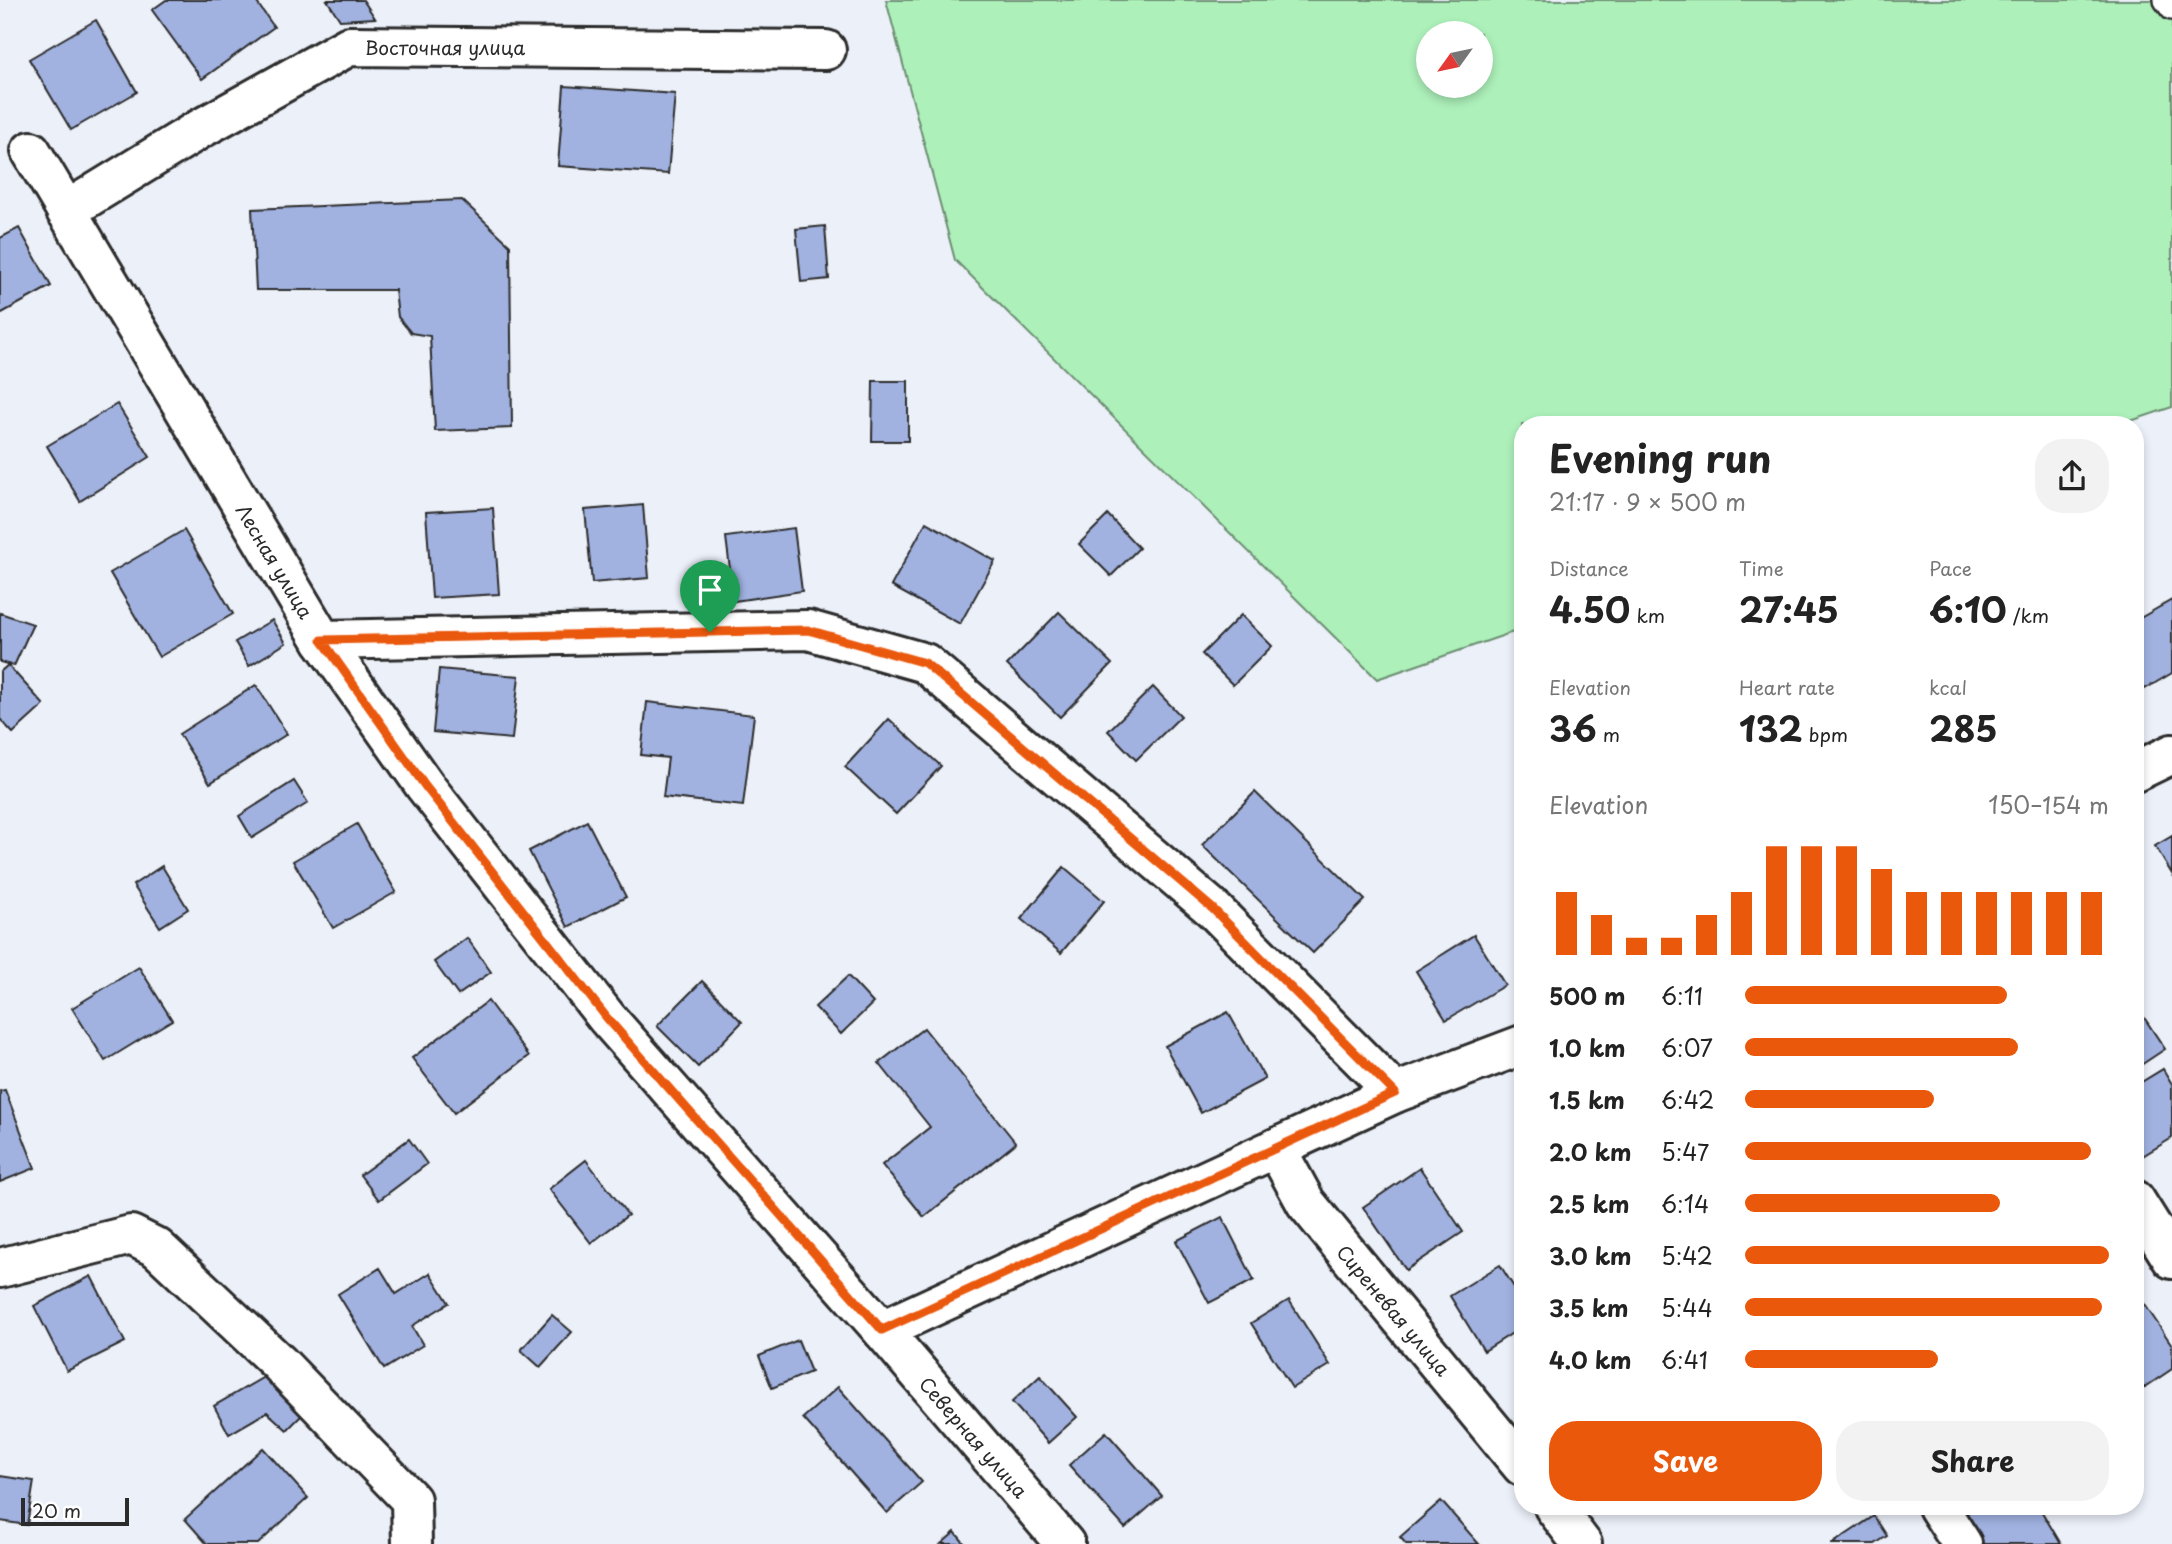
<!DOCTYPE html>
<html lang="en">
<head>
<meta charset="utf-8">
<style>
  body { margin:0; font-family:"Playpen Sans",sans-serif; background:#f2f2f2; color:#222; height:100vh; display:flex; flex-direction:column; font-size:26px; white-space:nowrap }
  * { box-sizing:border-box; margin:0 }
  p { font-size:23px; color:#767676 }
  .icon { flex:none; width:38px; height:38px; fill:none; stroke:currentColor; stroke-width:2; stroke-linecap:round; stroke-linejoin:round }
  .map { position:relative; flex:1; overflow:hidden }
  .drawer { position:absolute; left:1514px; top:416px; width:630px; height:1099px; display:flex; flex-direction:column; background:#fff; border-radius:28px; box-shadow:0 4px 10px #0003 }
  .drawer>* { flex:none }
  .needle { width:46px; rotate:237deg }
  .controls { position:absolute; left:1416px; top:21px; display:grid; gap:14px }
  .controls a { display:grid; place-items:center; width:77px; height:77px; border-radius:50%; background:#fff; box-shadow:0 4px 10px #0003; font-size:35px }
  .scale { position:absolute; left:21px; bottom:18px; width:108px; box-sizing:border-box; padding-left:7px; border:4px solid #2b2b2b; border-top:0; font-size:19px; line-height:24px; white-space:nowrap; color:#2b2b2b; -webkit-text-stroke:5px #fff; paint-order:stroke }
  .pin { position:absolute; display:grid; place-items:center; width:60px; height:60px; color:#fff; margin:-72px -30px; border-radius:50% 50% 50% 0; rotate:-45deg; box-shadow:0 0 7px #0007 }
  .pin .icon { rotate:45deg }
  .round { display:grid; place-items:center; flex:none; width:74px; height:74px; border-radius:28px; background:#f2f2f2 }
  .head { display:flex; align-items:center; justify-content:space-between; height:119px; padding:0 35px }
  h1 { font-size:38px; font-weight:700; line-height:52px }
  .figures { display:grid; grid-template-columns:repeat(3,1fr); gap:10px; height:119px; padding:7px 35px }
  .figures div { display:grid; align-content:center }
  .figures b { font-size:35px; font-weight:700 }
  .figures small { font-size:19px; font-weight:400 }
  .figures p { font-size:19px }
  .chart { height:196px; padding:14px 35px }
  .chart p { display:flex; justify-content:space-between }
  .chart svg { width:100%; height:126px; margin-top:7px; stroke:#ea580c; stroke-width:6 }
  .button { display:flex; gap:14px; margin-top:auto; padding:14px 35px }
  .button a { flex:1; height:80px; border-radius:28px; background:#ea580c; color:#fff; font-size:28px; font-weight:700; line-height:80px; text-align:center }
  .button a+a { background:#f2f2f2; color:#222 }
  ul { padding:0 35px; list-style:none; font-size:23px }
  li { display:grid; grid-template-columns:112px 84px 1fr; align-items:center; height:52px }
  li i { height:18px; border-radius:9px; background:#ea580c }
  .map>svg:first-child { display:block }
  .green { fill:#adf0ba; stroke:#6c8e72; stroke-width:2; fill-rule:evenodd }
  .building { fill:#a1b2e1; stroke:#2b2b2b; stroke-width:2 }
  .lines { fill:none; stroke-linecap:round; stroke-linejoin:round }
  .service-casing { stroke:#2b2b2b; stroke-width:28 }
  .minor-casing { stroke:#2b2b2b; stroke-width:44 }
  .service { stroke:#fff; stroke-width:23 }
  .minor { stroke:#fff; stroke-width:38 }
  .route-casing { stroke:#fff; stroke-width:14 }
  .route { stroke:#ea580c; stroke-width:9 }
  .labels { text-anchor:middle; dominant-baseline:central; stroke-width:6; stroke-linejoin:round; paint-order:stroke }
  .street-label { font-size:19px; fill:#2b2b2b; stroke:#fff }
</style>
</head>
<body>
<div class="map">
<svg width="2172" height="1544" viewBox="0 0 2172 1544">
  <rect width="100%" height="100%" fill="#ecf0f9"/>
  <filter id="ink" filterUnits="userSpaceOnUse"><feTurbulence type="fractalNoise" baseFrequency=".0143" numOctaves="2"/><feDisplacementMap in="SourceGraphic" scale="14" xChannelSelector="R" yChannelSelector="G"/><feConvolveMatrix kernelMatrix="1 2 1 2 8 2 1 2 1" color-interpolation-filters="sRGB"/></filter>
  <g filter="url(#ink)">
    <path class="green" d="M 886,0 L 2172,0 L 2172,407 L 2119,425 L 1522,425 L 1522,629 L 1377,679 L 955,260 ZM 1428,33 L 1480,33 L 1480,86 L 1428,86 Z"/>
    <g class="building">
      <polygon points="166,0 255,0 274,27 202,79 152,10"/>
      <polygon points="327,0 363,0 375,18 340,20"/>
      <polygon points="96,20 137,92 71,130 29,59"/>
      <polygon points="564,86 675,94 668,174 558,166"/>
      <polygon points="462,200 510,245 512,428 435,431 430,336 411,333 398,317 395,290 256,290 252,209"/>
      <polygon points="825,226 829,279 801,282 796,229"/>
      <polygon points="19,228 51,286 0,314 0,238"/>
      <polygon points="873,381 908,381 908,441 872,441"/>
      <polygon points="117,404 150,457 80,501 47,446"/>
      <polygon points="643,505 649,578 592,583 585,510"/>
      <polygon points="493,508 499,594 432,598 426,512"/>
      <polygon points="1108,515 1139,548 1111,576 1079,544"/>
      <polygon points="926,522 995,561 960,624 891,586"/>
      <polygon points="794,528 802,591 734,601 726,537"/>
      <polygon points="184,530 233,614 159,657 110,573"/>
      <polygon points="2172,600 2172,673 2145,689 2135,672 2135,621"/>
      <polygon points="1059,612 1112,664 1060,717 1007,665"/>
      <polygon points="0,613 33,624 14,666 0,662"/>
      <polygon points="1241,615 1272,646 1233,685 1202,654"/>
      <polygon points="272,620 286,643 249,666 235,642"/>
      <polygon points="8,665 44,705 13,733 0,719 0,672"/>
      <polygon points="439,669 519,676 512,739 433,732"/>
      <polygon points="256,685 287,734 210,783 179,734"/>
      <polygon points="1153,687 1181,716 1136,760 1108,731"/>
      <polygon points="647,702 754,715 743,806 663,797 668,758 641,755"/>
      <polygon points="889,719 941,766 896,814 845,767"/>
      <polygon points="294,781 308,803 252,838 239,816"/>
      <polygon points="1255,792 1365,900 1313,953 1202,845"/>
      <polygon points="587,821 626,897 568,927 529,851"/>
      <polygon points="357,824 396,892 333,928 293,861"/>
      <polygon points="2172,836 2172,874 2155,846"/>
      <polygon points="162,866 188,909 160,927 133,885"/>
      <polygon points="1064,867 1104,901 1061,953 1021,919"/>
      <polygon points="1474,935 1505,985 1446,1020 1416,971"/>
      <polygon points="467,938 491,972 458,995 434,962"/>
      <polygon points="139,967 172,1020 105,1061 72,1008"/>
      <polygon points="848,976 873,1003 841,1034 815,1007"/>
      <polygon points="702,981 742,1022 698,1067 657,1026"/>
      <polygon points="488,1001 529,1056 454,1113 412,1058"/>
      <polygon points="2135,1004 2165,1049 2135,1069"/>
      <polygon points="1228,1012 1265,1079 1201,1113 1165,1046"/>
      <polygon points="924,1028 1016,1143 924,1217 882,1165 930,1127 879,1063"/>
      <polygon points="2163,1069 2172,1084 2172,1138 2136,1160 2135,1086"/>
      <polygon points="5,1090 35,1168 0,1182 0,1091"/>
      <polygon points="409,1139 427,1164 379,1200 360,1175"/>
      <polygon points="586,1160 628,1215 591,1243 549,1189"/>
      <polygon points="1420,1168 1463,1232 1406,1270 1363,1207"/>
      <polygon points="1222,1217 1254,1280 1209,1303 1176,1241"/>
      <polygon points="1500,1265 1522,1300 1522,1327 1484,1351 1450,1296"/>
      <polygon points="380,1268 396,1294 430,1273 449,1303 412,1326 423,1345 384,1369 338,1294"/>
      <polygon points="91,1276 125,1342 67,1371 34,1306"/>
      <polygon points="2137,1293 2172,1345 2172,1369 2135,1394"/>
      <polygon points="1289,1300 1330,1365 1292,1388 1251,1323"/>
      <polygon points="552,1315 572,1332 540,1367 521,1350"/>
      <polygon points="798,1340 811,1372 772,1388 759,1356"/>
      <polygon points="269,1374 304,1413 287,1430 267,1412 229,1434 214,1406"/>
      <polygon points="1040,1376 1077,1417 1048,1443 1012,1402"/>
      <polygon points="838,1387 922,1482 887,1513 803,1418"/>
      <polygon points="1106,1432 1162,1496 1125,1528 1069,1465"/>
      <polygon points="263,1448 308,1498 258,1544 207,1544 185,1519"/>
      <polygon points="0,1476 34,1481 27,1525 0,1521"/>
      <polygon points="1441,1501 1479,1544 1406,1544 1400,1537"/>
      <polygon points="1977,1507 2039,1507 2061,1544 1983,1544 1965,1514"/>
      <polygon points="1874,1516 1887,1536 1875,1544 1832,1544"/>
      <polygon points="955,1532 965,1544 941,1544"/>
    </g>
    <g class="lines">
      <g class="service-casing">
        <polyline id="service" points="2166,0 2172,8"/>
      </g>
      <g class="minor-casing">
        <g id="minor">
          <polyline points="31,151 322,640 425,786 607,1018 882,1330 1065,1544"/>
          <polyline points="66,211 198,130 349,46 826,50"/>
          <polyline points="322,640 808,630 925,663 1213,909 1395,1093"/>
          <polyline points="2135,772 2172,754"/>
          <polyline points="1276,1148 1306,1203 1522,1466"/>
          <polyline points="2135,1200 2172,1259"/>
          <polyline points="0,1268 131,1235 157,1248 279,1363 411,1500 412,1544"/>
          <polyline points="882,1330 1395,1093 1522,1045"/>
          <polyline points="1554,1507 1582,1544"/>
          <polyline points="1938,1507 1962,1544"/>
        </g>
      </g>
      <use href="#service" class="service"/>
      <use href="#minor" class="minor"/>
    </g>
  </g>
  <g class="lines" filter="url(#ink)">
    <g class="route-casing">
      <polygon id="route" points="808,630 925,663 1213,909 1395,1093 882,1330 607,1018 425,786 322,640"/>
    </g>
    <use href="#route" class="route"/>
  </g>
  <g class="labels">
    <g class="street-label">
      <text x="445" y="47">Восточная улица</text>
      <text transform="translate(275 561) rotate(59)">Лесная улица</text>
      <text transform="translate(1394 1310) rotate(50)">Сиреневая улица</text>
      <text transform="translate(974 1437) rotate(49)">Северная улица</text>
    </g>
  </g>
</svg>
<div class="controls">
<a><svg class="needle" viewBox="-14 -14 28 28"><path d="M0-13l5 13h-10z" fill="#e53935"/><path d="M0 13l5-13h-10z" fill="#767676"/></svg></a>
</div>
<div class="scale">20 m</div>
<div class="pin" style="left:710px;top:632px;background:#1e9e55"><svg class="icon" aria-label="arrive" viewBox="0 0 24 24"><path d="M6 21V4h12l-3 4 3 4H6"/></svg></div>
<section class="drawer">
<div class="head"><div><h1>Evening run</h1><p>21:17 · 9 × 500 m</p></div><a class="round"><svg class="icon" aria-label="share" viewBox="0 0 24 24"><path d="M12 15V3M7 8l5-5 5 5M5 13v7h14v-7"/></svg></a></div>
<div class="figures">
<div><p>Distance</p><b>4.50<small> km</small></b></div>
<div><p>Time</p><b>27:45</b></div>
<div><p>Pace</p><b>6:10<small> /km</small></b></div>
</div>
<div class="figures">
<div><p>Elevation</p><b>36<small> m</small></b></div>
<div><p>Heart rate</p><b>132<small> bpm</small></b></div>
<div><p>kcal</p><b>285</b></div>
</div>
<div class="chart"><p><span>Elevation</span>150–154 m</p>
<svg viewBox="0 0 160 44" preserveAspectRatio="none"><path d="M5 44V22M15 44V30M25 44V38M35 44V38M45 44V30M55 44V22M65 44V6M75 44V6M85 44V6M95 44V14M105 44V22M115 44V22M125 44V22M135 44V22M145 44V22M155 44V22"/></svg>
</div>
<ul>
<li><b>500 m</b>6:11<i style="width:72%"></i></li>
<li><b>1.0 km</b>6:07<i style="width:75%"></i></li>
<li><b>1.5 km</b>6:42<i style="width:52%"></i></li>
<li><b>2.0 km</b>5:47<i style="width:95%"></i></li>
<li><b>2.5 km</b>6:14<i style="width:70%"></i></li>
<li><b>3.0 km</b>5:42<i style="width:100%"></i></li>
<li><b>3.5 km</b>5:44<i style="width:98%"></i></li>
<li><b>4.0 km</b>6:41<i style="width:53%"></i></li>
</ul>
<div class="button"><a>Save</a><a>Share</a></div>
</section>
</div>
</body>
</html>
